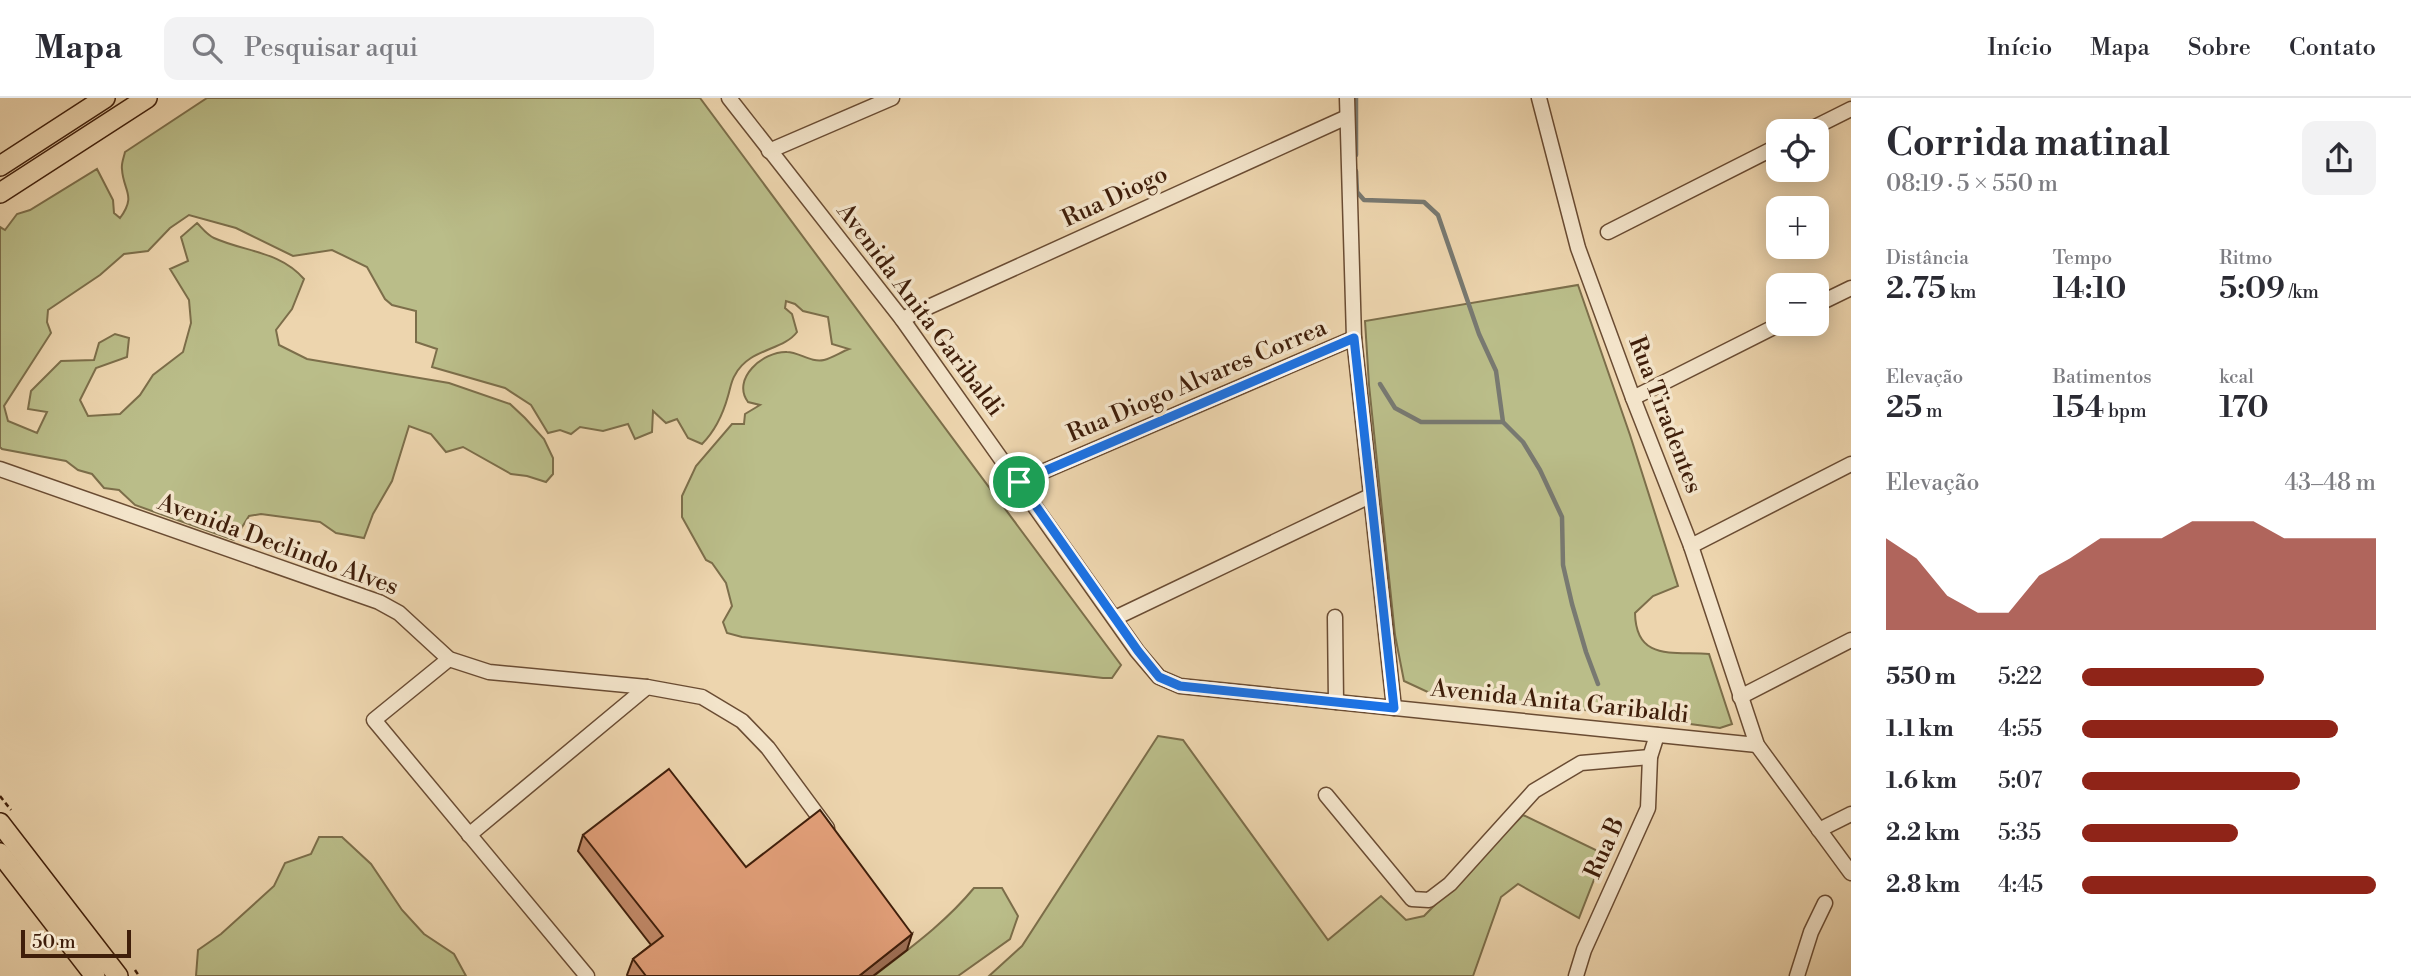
<!DOCTYPE html>
<html lang="pt">
<head>
<meta charset="utf-8">
<style>
  body { margin:0; font-family:"Libre Bodoni",serif; background:#f2f2f3; color:#2b2b33; height:100vh; display:flex; flex-direction:column; font-size:26px; white-space:nowrap }
  * { box-sizing:border-box; margin:0 }
  p { font-size:23px; color:#7c7c81 }
  .icon { flex:none; width:38px; height:38px; fill:none; stroke:currentColor; stroke-width:2; stroke-linecap:round; stroke-linejoin:round }
  .map { position:relative; flex:1; overflow:hidden }
  .drawer { display:flex; flex-direction:column; background:#fff; width:560px }
  .drawer>* { flex:none }
  .tools { position:absolute; left:1766px; top:21px; display:grid; gap:14px }
  .tools a { display:grid; place-items:center; width:63px; height:63px; border-radius:14px; background:#fff; box-shadow:0 4px 18px #0003; font-size:35px }
  .scale { position:absolute; left:21px; bottom:18px; width:110px; box-sizing:border-box; padding-left:7px; border:4px solid #3f1e0a; border-top:0; font-size:19px; line-height:24px; white-space:nowrap; color:#3f1e0a; -webkit-text-stroke:5px #f3e4ca; paint-order:stroke }
  .pin { position:absolute; display:grid; place-items:center; width:60px; height:60px; color:#fff; margin:-30px; border:4px solid #fff; border-radius:50%; box-shadow:0 2px 7px #0007 }
  .round { display:grid; place-items:center; flex:none; width:74px; height:74px; border-radius:14px; background:#f2f2f3 }
  .headline { display:flex; align-items:center; justify-content:space-between; height:119px; padding:0 35px }
  h1 { font-size:38px; font-weight:600; line-height:52px }
  .stats { display:grid; grid-template-columns:repeat(3,1fr); gap:10px; height:119px; padding:7px 35px }
  .stats div { display:grid; align-content:center }
  .stats b { font-size:30px; font-weight:600 }
  .stats small { font-size:19px; font-weight:400 }
  .stats p { font-size:19px }
  .chart { height:196px; padding:14px 35px }
  .chart p { display:flex; justify-content:space-between }
  .chart svg { width:100%; height:126px; margin-top:7px; fill:#8f2418; opacity:.7 }
  ul { padding:0 35px; list-style:none; font-size:23px }
  li { display:grid; grid-template-columns:112px 84px 1fr; align-items:center; height:52px }
  li i { height:18px; border-radius:9px; background:#8f2418 }
  header { display:flex; align-items:center; gap:42px; box-sizing:border-box; height:98px; padding:0 35px; background:#fff; border-bottom:2px solid #e1e1e2 }
  header strong { font-size:33px }
  nav { display:flex; gap:38px; margin-inline-start:auto; font-size:24px }
  .search { width:490px; height:63px; background:#f2f2f3; display:flex; align-items:center; gap:18px; box-sizing:border-box; padding:0 24px; border-radius:14px; color:#7c7c81; font-size:26px }
  main { display:flex; flex:1; min-height:0 }
  .map>svg:first-child { display:block }
  .green { fill:#babd89; stroke:#7c6e4a; stroke-width:2 }
  .lines { fill:none; stroke-linecap:round; stroke-linejoin:round }
  .stream { stroke:#787971; stroke-width:4.5 }
  .minor-casing { stroke:#6a4c33; stroke-width:17 }
  .major-casing { stroke:#3f1e0a; stroke-width:22 }
  .path { stroke:#3f1e0a; stroke-width:2.5; stroke-dasharray:5 3.5; stroke-linecap:butt }
  .minor { stroke:#f3e4ca; stroke-width:14 }
  .major { stroke:#edd5ae; stroke-width:19 }
  .wall { fill:#c28968; stroke:#3f1e0a; stroke-width:2 }
  .shaded-wall { fill:#9e6f55; stroke:#3f1e0a; stroke-width:2 }
  .building { fill:#e29f79; stroke:#3f1e0a; stroke-width:2 }
  .route-casing { stroke:#fff; stroke-width:14 }
  .route { stroke:#1a73e8; stroke-width:9 }
  .labels { text-anchor:middle; dominant-baseline:central; stroke-width:7; stroke-linejoin:round; paint-order:stroke }
  .street-label { font-size:24px; fill:#3f1e0a; stroke:#f3e4ca }
</style>
</head>
<body>
<header>
<strong>Mapa</strong>
<div class="search"><svg class="icon" aria-label="search" viewBox="0 0 24 24"><circle cx="10" cy="10" r="6"/><path d="M15 15l6 6"/></svg>Pesquisar aqui</div>
<nav><a>Início</a><a>Mapa</a><a>Sobre</a><a>Contato</a></nav>
</header>
<main>
<div class="map">
<svg width="1851" height="878" viewBox="0 0 1851 878">
  <rect width="100%" height="100%" fill="#edd5ae"/>
  <filter id="stains"><feTurbulence type="fractalNoise" baseFrequency=".00286" numOctaves="4"/><feColorMatrix values="0 0 0 0 .2 0 0 0 0 .09 0 0 0 0 .02 0 0 0 .5 -.17"/></filter>
  <radialGradient id="worn" r=".72"><stop offset=".6" stop-color="#630" stop-opacity="0"/><stop offset="1" stop-color="#630" stop-opacity=".3"/></radialGradient>
  <g class="green">
    <path d="M 207,0 L 700,0 L 1121,567 L 1112,580 L 1103,580 L 742,539 L 727,535 L 723,524 L 732,508 L 726,485 L 712,465 L 706,462 L 682,419 L 682,398 L 696,368 L 732,326 L 744,326 L 745,316 L 760,307 L 748,304 C 731,281 763,253 787,254 C 799,254 811,265 824,262 C 832,260 841,254 849,251 L 832,246 L 828,219 L 803,213 L 795,206 L 786,203 L 785,210 L 792,216 L 797,234 C 783,253 749,250 735,277 C 731,283 730,292 728,298 C 723,316 715,333 702,346 L 688,340 L 677,321 L 666,325 L 653,313 L 652,334 L 635,341 L 628,326 L 603,333 L 580,329 L 571,336 L 560,332 L 548,335 L 531,307 L 505,290 L 432,269 L 437,251 L 416,244 L 416,213 L 392,207 L 385,201 L 367,169 L 332,152 L 293,158 L 236,130 L 189,117 L 170,130 L 148,153 L 124,156 L 100,177 L 48,212 L 47,224 L 51,235 L 4,308 L 8,323 L 37,335 L 47,314 L 28,311 L 31,293 L 61,263 L 94,262 L 99,245 L 115,236 L 129,240 L 127,259 L 96,270 L 80,302 L 88,318 L 120,316 L 140,297 L 153,277 L 183,254 L 191,225 L 189,202 L 170,171 L 188,163 L 181,139 L 197,125 C 202,130 207,137 214,140 C 245,154 280,153 304,181 L 292,211 L 276,232 L 279,247 L 307,261 L 449,285 L 510,306 L 525,320 L 544,341 L 553,360 L 553,376 L 546,384 L 527,378 L 511,376 L 463,349 L 446,354 L 431,336 L 409,328 L 392,383 L 373,416 L 364,440 L 336,435 L 320,424 L 261,416 L 249,418 L 234,442 L 135,407 L 119,392 L 104,390 L 92,376 L 78,372 L 66,363 L 2,351 L 0,349 L 0,129 L 5,132 L 17,116 L 30,112 L 97,71 L 113,102 L 114,115 L 120,120 C 137,97 123,93 122,71 C 121,66 124,59 125,54 Z"/>
    <path d="M 1578,187 L 1630,337 L 1678,488 L 1653,498 L 1635,515 C 1636,564 1674,553 1709,556 L 1732,626 L 1720,630 L 1547,607 L 1432,596 L 1404,583 L 1395,537 L 1369,287 L 1365,223 Z"/>
    <polygon points="1158,638 1183,642 1328,842 1381,798 1406,822 1424,818 1523,717 1604,756 1579,820 1518,786 1501,799 1473,878 989,878 1022,848"/>
    <polygon points="319,739 342,739 371,766 402,812 424,836 454,856 466,878 196,878 198,852 221,836 274,788 285,765 311,756"/>
    <path d="M 974,790 L 1002,790 L 1018,818 L 1010,841 L 958,878 L 874,878 C 910,850 945,825 974,790 Z"/>
  </g>
  <g class="lines">
    <g class="stream">
      <polyline points="1356,0 1356,57"/>
      <polyline points="1356,73 1357,94 1364,102 1424,104 1438,117 1479,236 1496,273 1503,324 1523,344 1540,372 1562,419 1563,467 1572,506 1586,554 1598,586"/>
      <polyline points="1380,286 1395,310 1421,324 1503,324"/>
    </g>
    <g class="minor-casing">
      <g id="minor">
        <polyline points="729,0 902,221 1137,553 1159,579 1180,588 1757,647"/>
        <polyline points="1347,0 1354,240 1394,610"/>
        <polyline points="1539,0 1578,150 1633,300 1691,448 1757,647 1851,775"/>
        <polyline points="1807,33 1851,11"/>
        <polyline points="769,53 892,0"/>
        <polyline points="1608,134 1778,48"/>
        <polyline points="1816,207 1851,190"/>
        <polyline points="902,221 1347,19"/>
        <polyline points="1633,300 1780,226"/>
        <polyline points="0,371 379,504 399,515 449,561 489,574 647,589 702,599 742,623 768,650 827,730"/>
        <polyline points="1019,384 1354,240"/>
        <polyline points="1691,448 1851,366"/>
        <polyline points="1335,519 1336,604"/>
        <polyline points="1115,520 1370,398"/>
        <polyline points="449,561 374,622 587,878"/>
        <polyline points="1740,599 1851,542"/>
        <polyline points="1326,697 1412,801 1429,802 1450,786 1534,693 1581,665 1650,659"/>
        <polyline points="1819,732 1851,716"/>
        <polyline points="469,737 647,589"/>
        <polyline points="1576,878 1584,852 1648,710 1650,659 1657,637"/>
        <polyline points="1797,878 1811,834 1825,805"/>
      </g>
    </g>
    <g class="major-casing">
      <g id="major">
        <polyline points="0,68 105,0"/>
        <polyline points="0,95 147,0"/>
        <polyline points="0,725 118,878"/>
        <polyline points="0,755 95,878"/>
      </g>
    </g>
    <g class="path">
      <polyline points="0,698 11,712"/>
      <polyline points="135,872 139,878"/>
    </g>
    <use href="#minor" class="minor"/>
    <use href="#major" class="major"/>
  </g>
  <polygon class="wall" points="583,737 746,769 907,852 873,878 628,878 627,877 633,861 651,847 578,753"/>
  <polygon class="shaded-wall" points="912,836 907,852 873,878 859,878"/>
  <polygon class="building" points="669,671 746,769 820,712 912,836 859,878 646,878 633,861 663,838 583,737"/>
  <g class="lines">
    <g class="route-casing">
      <polygon id="route" points="1354,240 1394,610 1180,588 1159,579 1138,553 1019,384"/>
    </g>
    <use href="#route" class="route"/>
  </g>
  <g class="labels">
    <g class="street-label">
      <text transform="translate(1115 99) rotate(-25)">Rua Diogo</text>
      <text transform="translate(920 212) rotate(53)">Avenida Anita Garibaldi</text>
      <text transform="translate(1197 283) rotate(-23)">Rua Diogo Alvares Correa</text>
      <text transform="translate(1665 317) rotate(69)">Rua Tiradentes</text>
      <text transform="translate(278 447) rotate(20)">Avenida Declindo Alves</text>
      <text transform="translate(1560 604) rotate(6)">Avenida Anita Garibaldi</text>
      <text transform="translate(1605 750) rotate(-66)">Rua B</text>
    </g>
  </g>
  <rect width="100%" height="100%" filter="url(#stains)"/>
  <rect width="100%" height="100%" fill="url(#worn)"/>
</svg>
<div class="tools">
<a><svg class="icon" aria-label="locate" viewBox="0 0 24 24"><circle cx="12" cy="12" r="6"/><path d="M12 2v4M12 18v4M2 12h4M18 12h4"/></svg></a>
<a>+</a>
<a>−</a>
</div>
<div class="scale">50 m</div>
<div class="pin" style="left:1019px;top:384px;background:#1e9e55"><svg class="icon" aria-label="arrive" viewBox="0 0 24 24"><path d="M6 21V4h12l-3 4 3 4H6"/></svg></div>
</div>
<section class="drawer">
<div class="headline"><div><h1>Corrida matinal</h1><p>08:19 · 5 × 550 m</p></div><a class="round"><svg class="icon" aria-label="share" viewBox="0 0 24 24"><path d="M12 15V3M7 8l5-5 5 5M5 13v7h14v-7"/></svg></a></div>
<div class="stats">
<div><p>Distância</p><b>2.75<small> km</small></b></div>
<div><p>Tempo</p><b>14:10</b></div>
<div><p>Ritmo</p><b>5:09<small> /km</small></b></div>
</div>
<div class="stats">
<div><p>Elevação</p><b>25<small> m</small></b></div>
<div><p>Batimentos</p><b>154<small> bpm</small></b></div>
<div><p>kcal</p><b>170</b></div>
</div>
<div class="chart"><p><span>Elevação</span>43–48 m</p>
<svg viewBox="0 0 160 44" preserveAspectRatio="none"><path d="M0 44V12L10 19L20 32L30 38L40 38L50 25L60 19L70 12L80 12L90 12L100 6L110 6L120 6L130 12L140 12L150 12L160 12V44z"/></svg>
</div>
<ul>
<li><b>550 m</b>5:22<i style="width:62%"></i></li>
<li><b>1.1 km</b>4:55<i style="width:87%"></i></li>
<li><b>1.6 km</b>5:07<i style="width:74%"></i></li>
<li><b>2.2 km</b>5:35<i style="width:53%"></i></li>
<li><b>2.8 km</b>4:45<i style="width:100%"></i></li>
</ul>
</section>
</main>
</body>
</html>
